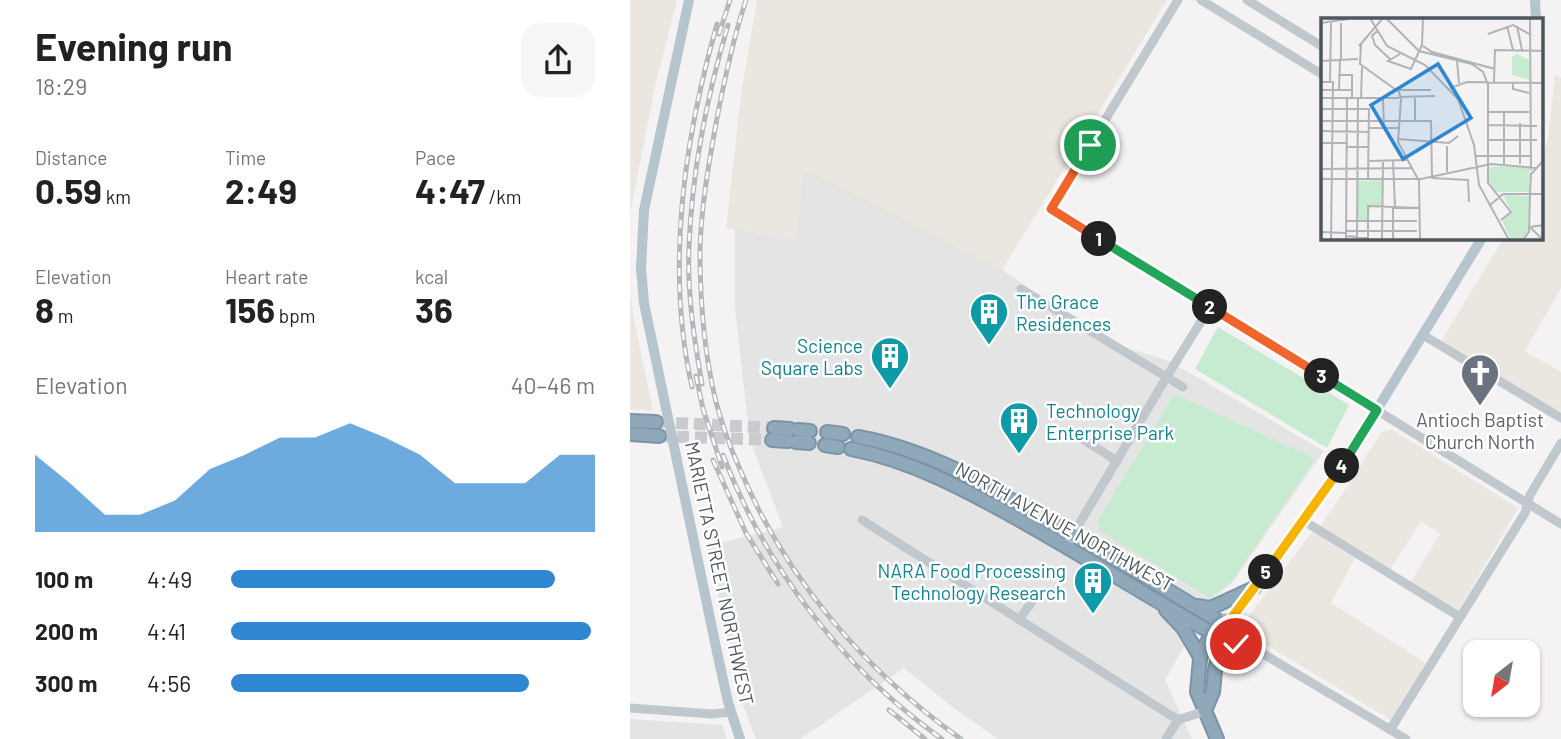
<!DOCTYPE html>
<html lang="en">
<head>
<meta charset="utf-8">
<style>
  body { margin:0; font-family:Barlow,sans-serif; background:#f6f6f6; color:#222; height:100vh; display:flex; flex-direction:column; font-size:26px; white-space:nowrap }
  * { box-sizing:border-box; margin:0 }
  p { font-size:23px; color:#767676 }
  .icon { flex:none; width:38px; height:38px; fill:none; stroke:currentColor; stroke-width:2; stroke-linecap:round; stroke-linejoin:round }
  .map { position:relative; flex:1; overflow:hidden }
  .details { display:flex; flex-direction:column; background:#fff; width:630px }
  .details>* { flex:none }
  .needle { width:46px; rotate:211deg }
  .controls { position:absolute; left:833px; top:640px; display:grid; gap:14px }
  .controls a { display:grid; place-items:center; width:77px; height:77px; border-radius:14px; background:#fff; box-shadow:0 2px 5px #0004; font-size:35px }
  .pin { position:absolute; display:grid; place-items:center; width:60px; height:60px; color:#fff; margin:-30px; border:4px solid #fff; border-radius:50%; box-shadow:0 2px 7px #0007 }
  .km { position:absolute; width:35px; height:35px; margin:-18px; border-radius:50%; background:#222; color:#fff; font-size:19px; line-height:35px; text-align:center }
  .round { display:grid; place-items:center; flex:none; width:74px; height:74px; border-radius:21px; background:#f6f6f6 }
  .headline { display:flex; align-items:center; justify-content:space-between; height:119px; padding:0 35px }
  h1 { font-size:38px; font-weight:700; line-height:52px }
  .metrics { display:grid; grid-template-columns:repeat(3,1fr); gap:10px; height:119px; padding:7px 35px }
  .metrics div { display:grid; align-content:center }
  .metrics b { font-size:35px; font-weight:700 }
  .metrics small { font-size:19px; font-weight:400 }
  .metrics p { font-size:19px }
  .chart { height:196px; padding:14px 35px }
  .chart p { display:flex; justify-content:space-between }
  .chart svg { width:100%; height:126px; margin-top:7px; fill:#3087d1; opacity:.7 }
  ul { padding:0 35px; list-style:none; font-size:23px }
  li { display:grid; grid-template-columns:112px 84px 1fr; align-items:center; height:52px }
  li i { height:18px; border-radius:9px; background:#3087d1 }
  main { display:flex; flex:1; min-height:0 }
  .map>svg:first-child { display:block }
  .commercial { fill:#eae6e0 }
  .education { fill:#e5e4e4 }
  .green { fill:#c7ebd1 }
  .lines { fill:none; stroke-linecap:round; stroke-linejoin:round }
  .highway-tunnel { stroke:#cacbce; stroke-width:12; stroke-dasharray:12 6; stroke-linecap:butt }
  .highway-casing { stroke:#7b94a6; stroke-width:16 }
  .minor { stroke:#c0c7cd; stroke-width:9 }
  .major { stroke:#b5c4cd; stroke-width:10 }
  .highway { stroke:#90a9ba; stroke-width:12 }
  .rail-casing { stroke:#b5b8bb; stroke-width:5 }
  .rail { stroke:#fff; stroke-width:2.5; stroke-dasharray:8; stroke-linecap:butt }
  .split-1-casing { stroke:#fff; stroke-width:14 }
  .split-2-casing { stroke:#fff; stroke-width:14 }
  .split-3-casing { stroke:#fff; stroke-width:14 }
  .split-4-casing { stroke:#fff; stroke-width:14 }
  .split-5-casing { stroke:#fff; stroke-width:14 }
  .split-6-casing { stroke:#fff; stroke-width:14 }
  .split-1 { stroke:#f0652b; stroke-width:9 }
  .split-2 { stroke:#22a559; stroke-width:9 }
  .split-3 { stroke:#f0652b; stroke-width:9 }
  .split-4 { stroke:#22a559; stroke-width:9 }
  .split-5 { stroke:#f5b400; stroke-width:9 }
  .split-6 { stroke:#f5b400; stroke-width:9 }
  .labels { text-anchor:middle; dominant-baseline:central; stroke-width:5; stroke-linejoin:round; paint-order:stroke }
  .culture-label { font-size:19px; fill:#0d838f; stroke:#fff; text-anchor:start }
  .worship-label { font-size:19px; fill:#5b616d; stroke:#fff }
  .street-label { font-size:19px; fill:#4c575e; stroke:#fff }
  .inset-road { fill:none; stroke:#b1b4b7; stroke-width:2 }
  .view { fill:#3087d1; fill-opacity:0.15; stroke:#3087d1; stroke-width:3.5 }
  .inset-edge { fill:none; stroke:#4c575e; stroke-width:3.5 }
</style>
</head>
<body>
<main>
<section class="details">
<div class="headline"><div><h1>Evening run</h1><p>18:29</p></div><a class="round"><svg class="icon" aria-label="share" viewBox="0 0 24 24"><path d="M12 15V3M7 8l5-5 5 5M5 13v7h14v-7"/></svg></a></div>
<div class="metrics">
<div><p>Distance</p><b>0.59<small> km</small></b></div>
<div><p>Time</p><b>2:49</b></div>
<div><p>Pace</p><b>4:47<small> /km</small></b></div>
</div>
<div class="metrics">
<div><p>Elevation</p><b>8<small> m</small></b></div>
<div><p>Heart rate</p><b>156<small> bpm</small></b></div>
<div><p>kcal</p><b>36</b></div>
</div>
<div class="chart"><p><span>Elevation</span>40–46 m</p>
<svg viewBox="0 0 160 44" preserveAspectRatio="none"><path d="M0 44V17L10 27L20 38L30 38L40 33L50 22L60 17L70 11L80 11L90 6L100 11L110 17L120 27L130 27L140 27L150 17L160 17V44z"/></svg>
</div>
<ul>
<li><b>100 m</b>4:49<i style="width:89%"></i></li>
<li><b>200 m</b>4:41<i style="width:99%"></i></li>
<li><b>300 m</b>4:56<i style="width:82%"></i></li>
</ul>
</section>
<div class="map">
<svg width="931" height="739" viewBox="0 0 931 739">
  <rect width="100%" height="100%" fill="#f4f2f3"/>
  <g class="commercial">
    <polygon points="0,0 47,0 25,86 0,214"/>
    <polygon points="127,0 537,0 372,270 174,172 166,240 105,229 96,229 111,95"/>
    <polygon points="925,75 931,78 931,288 895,351 931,372 931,414 811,341 874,238 912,238 912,159 918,138"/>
    <polygon points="0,292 4,319 23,411 0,409"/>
    <polygon points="761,429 888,508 827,613 780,583 810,534 791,521 760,570 690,526 707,502 751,433"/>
    <polygon points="683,531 725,558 701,603 796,663 761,720 620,635 615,626 616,620"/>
  </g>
  <g class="education">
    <polygon points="174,171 372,270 482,343 539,361 694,451 602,583 580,601 535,680 562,739 368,739 320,705 274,668 170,739 126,739 111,700 78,546 153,527 124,451 117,415 105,309 105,229 165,240"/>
    <polygon points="0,719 92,725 97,739 0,739"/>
  </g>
  <g class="green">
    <polygon points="588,327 719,405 697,448 565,369"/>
    <polygon points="545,394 685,459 601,582 580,598 469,530 468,520"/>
  </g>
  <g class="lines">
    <g class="highway-tunnel">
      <polyline points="28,422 144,428"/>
      <polyline points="29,436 142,440"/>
    </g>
    <g class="highway-casing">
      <g id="highway">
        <polyline points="0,421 26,422"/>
        <polyline points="144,428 160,429"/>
        <polyline points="168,430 180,431"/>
        <polyline points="197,432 213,434"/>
        <polyline points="0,434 29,436"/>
        <path d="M 228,437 C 268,444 308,460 345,479 L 516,577 L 602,629 L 588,658 L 585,670 L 583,692 L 575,711"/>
        <polyline points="142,440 158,441"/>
        <polyline points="166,442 179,443"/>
        <polyline points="195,445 208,447"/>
        <path d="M 221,449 C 283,461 338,491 393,522 C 461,560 528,603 596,641"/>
        <polyline points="569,606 580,608 585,606 624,588"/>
        <polyline points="536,610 553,628 570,657"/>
        <polyline points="586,627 573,649 570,659 567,692 587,739"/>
      </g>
    </g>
    <g class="minor">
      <polyline points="548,0 421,209 931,524"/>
      <polyline points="571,0 693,75"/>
      <polyline points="617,0 693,47"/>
      <polyline points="391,289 553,387"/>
      <polyline points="793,335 931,418"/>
      <polyline points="443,433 487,461"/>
      <polyline points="232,520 548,720"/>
      <polyline points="674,521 830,617"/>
      <polyline points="436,546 536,378 580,307"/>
      <polyline points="389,620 405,597"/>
      <polyline points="602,629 625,649 776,739"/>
      <polyline points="596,641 622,648"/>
      <polyline points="0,708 82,714 101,712"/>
      <polyline points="760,730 895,513 900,495 931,443"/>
      <polyline points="536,739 548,720 575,711"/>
    </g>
    <g class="major">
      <polyline points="59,0 14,210 11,268 14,303 87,652 98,702 110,739"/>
      <polyline points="905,0 906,19"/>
      <polyline points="590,621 603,616 651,552 710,470 852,238"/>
    </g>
    <use href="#highway" class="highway"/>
    <g class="rail-casing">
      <g id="rail">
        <path d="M 116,0 C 102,42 93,86 85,129 C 78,168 71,209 70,250 C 70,300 74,353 86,402 C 92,424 100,447 109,467 C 155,578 234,670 331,739"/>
        <polyline points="89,34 100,0"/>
        <polyline points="66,376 73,409 92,467"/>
        <path d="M 72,384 C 64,339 57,292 59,246 C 62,172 77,96 98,25"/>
        <path d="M 62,387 C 35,267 54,140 87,24"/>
        <path d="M 93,455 C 136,568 212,668 312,739"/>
        <polyline points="83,460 116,533 148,584"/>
        <polyline points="259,710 295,739"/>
      </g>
    </g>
    <use href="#rail" class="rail"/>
  </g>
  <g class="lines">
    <g class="split-1-casing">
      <polyline id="split-1" points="460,145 421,209 469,239"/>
    </g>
    <g class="split-2-casing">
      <polyline id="split-2" points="469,239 580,307"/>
    </g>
    <g class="split-3-casing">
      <polyline id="split-3" points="580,307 692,376"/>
    </g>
    <g class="split-4-casing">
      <polyline id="split-4" points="692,376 747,410 712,466"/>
    </g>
    <g class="split-5-casing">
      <polyline id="split-5" points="636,572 712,466"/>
    </g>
    <g class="split-6-casing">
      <polyline id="split-6" points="606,644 625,649 602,629 603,616 636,572"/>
    </g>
    <use href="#split-1" class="split-1"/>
    <use href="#split-2" class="split-2"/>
    <use href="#split-3" class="split-3"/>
    <use href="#split-4" class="split-4"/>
    <use href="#split-5" class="split-5"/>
    <use href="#split-6" class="split-6"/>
  </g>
  <defs>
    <g id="building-pin" transform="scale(2.0125)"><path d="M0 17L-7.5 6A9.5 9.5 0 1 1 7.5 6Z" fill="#0f9aa8" stroke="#fff"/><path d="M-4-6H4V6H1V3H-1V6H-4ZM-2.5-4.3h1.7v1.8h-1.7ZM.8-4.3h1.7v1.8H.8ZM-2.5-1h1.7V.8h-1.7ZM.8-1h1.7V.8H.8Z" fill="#fff"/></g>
    <g id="church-pin" transform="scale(2.0125)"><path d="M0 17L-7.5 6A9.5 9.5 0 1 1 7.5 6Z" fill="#6b7280" stroke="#fff"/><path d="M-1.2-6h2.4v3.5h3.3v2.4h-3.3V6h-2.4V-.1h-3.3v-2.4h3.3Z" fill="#fff"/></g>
  </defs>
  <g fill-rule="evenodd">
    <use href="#building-pin" x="359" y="312"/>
    <use href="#building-pin" x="260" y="356"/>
    <use href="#church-pin" x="850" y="373"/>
    <use href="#building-pin" x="389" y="421"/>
    <use href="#building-pin" x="463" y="581"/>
  </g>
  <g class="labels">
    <g class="culture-label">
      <text x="386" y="301">The Grace<tspan x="386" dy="22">Residences</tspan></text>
      <text x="233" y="345" text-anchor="end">Science<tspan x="233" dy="22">Square Labs</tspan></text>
      <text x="416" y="410">Technology<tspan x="416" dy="22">Enterprise Park</tspan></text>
      <text x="436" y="570" text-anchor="end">NARA Food Processing<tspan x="436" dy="22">Technology Research</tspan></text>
    </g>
    <g class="worship-label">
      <text x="850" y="419">Antioch Baptist<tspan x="850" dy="22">Church North</tspan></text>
    </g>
    <g class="street-label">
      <text transform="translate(435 526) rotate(29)">NORTH AVENUE NORTHWEST</text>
      <text transform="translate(90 573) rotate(78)">MARIETTA STREET NORTHWEST</text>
    </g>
  </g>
  <g transform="translate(691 18)">
    <rect width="222" height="222" fill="#f4f2f3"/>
    <path d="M 196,36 L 208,42 L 208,62 L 191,57 L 191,39 ZM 209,148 L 208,174 L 175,174 L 168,165 L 168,149 ZM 61,162 L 61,188 L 49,188 L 47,202 L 36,202 L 36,163 ZM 182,177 L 208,178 L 207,214 L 200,222 L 190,222 L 181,203 L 191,194 Z" fill="#c7ebd1"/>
    <path class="inset-road" d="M 49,0 L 66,28 L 104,47 L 137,81 L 153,127 L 158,167 L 188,222M 65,0 L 98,33 L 151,46 L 162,54 L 167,67 L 167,165 L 190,194 L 180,202M 209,0 L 210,152M 0,5 L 27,1M 186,8 L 192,32M 196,8 L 201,32M 57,12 L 51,18 L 54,27 L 69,41M 167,16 L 192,7 L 210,17M 40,26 L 39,46 L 78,74 L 80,81M 38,28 L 62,0M 102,28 L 111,34 L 174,51M 79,36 L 67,43 L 90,51 L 101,27 L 102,0M 20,42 L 20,5M 0,43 L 37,41M 136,43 L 138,65M 19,57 L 31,57 L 31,80M 0,64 L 12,64 L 10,222M 9,64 L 10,5M 173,64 L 174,32 L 223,33M 192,65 L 192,71 L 208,75M 129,70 L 146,64 L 223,65M 18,71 L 19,42M 0,72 L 31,72M 78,72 L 110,72M 78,79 L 114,78M 0,80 L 78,80M 40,80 L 41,49M 62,81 L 63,110M 80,81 L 77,124 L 98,163 L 99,222M 0,91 L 48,91 L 47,161M 167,94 L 208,94M 0,103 L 110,103 L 111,159M 94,103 L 94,79M 167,107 L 216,108M 48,110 L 77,110M 0,113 L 48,114M 77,121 L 128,125 L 137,118M 167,122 L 216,122M 0,125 L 25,125M 25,129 L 48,129M 154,138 L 211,138M 47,143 L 86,142M 72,143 L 74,189M 183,146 L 183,94M 199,146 L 199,105M 0,151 L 91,150M 126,154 L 126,128M 110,160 L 147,162 L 148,184M 0,161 L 100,161 L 170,146 L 215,150M 209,176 L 210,156 L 223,142M 168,188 L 182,176 L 223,176M 72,189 L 72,222M 25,203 L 96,203M 25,213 L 96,213M 0,214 L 25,215M 25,218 L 47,220M 36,219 L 37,80M 25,222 L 26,80M 47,222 L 47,188 L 99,190M 61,222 L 62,143M 202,222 L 208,214 L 209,176M 222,222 L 209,209 L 223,207"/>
    <path class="view" d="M 117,46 L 150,100 L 82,141 L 50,87 Z"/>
    <rect width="222" height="222" class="inset-edge"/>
  </g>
</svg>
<div class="controls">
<a><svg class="needle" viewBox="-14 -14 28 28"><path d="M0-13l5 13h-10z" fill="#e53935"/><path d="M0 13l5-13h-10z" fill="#767676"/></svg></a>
</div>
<div class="pin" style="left:460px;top:145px;background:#1e9e55"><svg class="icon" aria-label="arrive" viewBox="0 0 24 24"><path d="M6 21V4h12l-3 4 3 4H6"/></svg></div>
<div class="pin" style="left:606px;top:644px;background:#d93025"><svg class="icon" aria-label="check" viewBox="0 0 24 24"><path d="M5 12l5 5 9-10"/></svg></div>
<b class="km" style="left:469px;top:239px">1</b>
<b class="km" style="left:580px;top:307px">2</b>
<b class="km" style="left:692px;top:376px">3</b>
<b class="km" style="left:712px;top:466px">4</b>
<b class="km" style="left:636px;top:572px">5</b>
</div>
</main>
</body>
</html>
